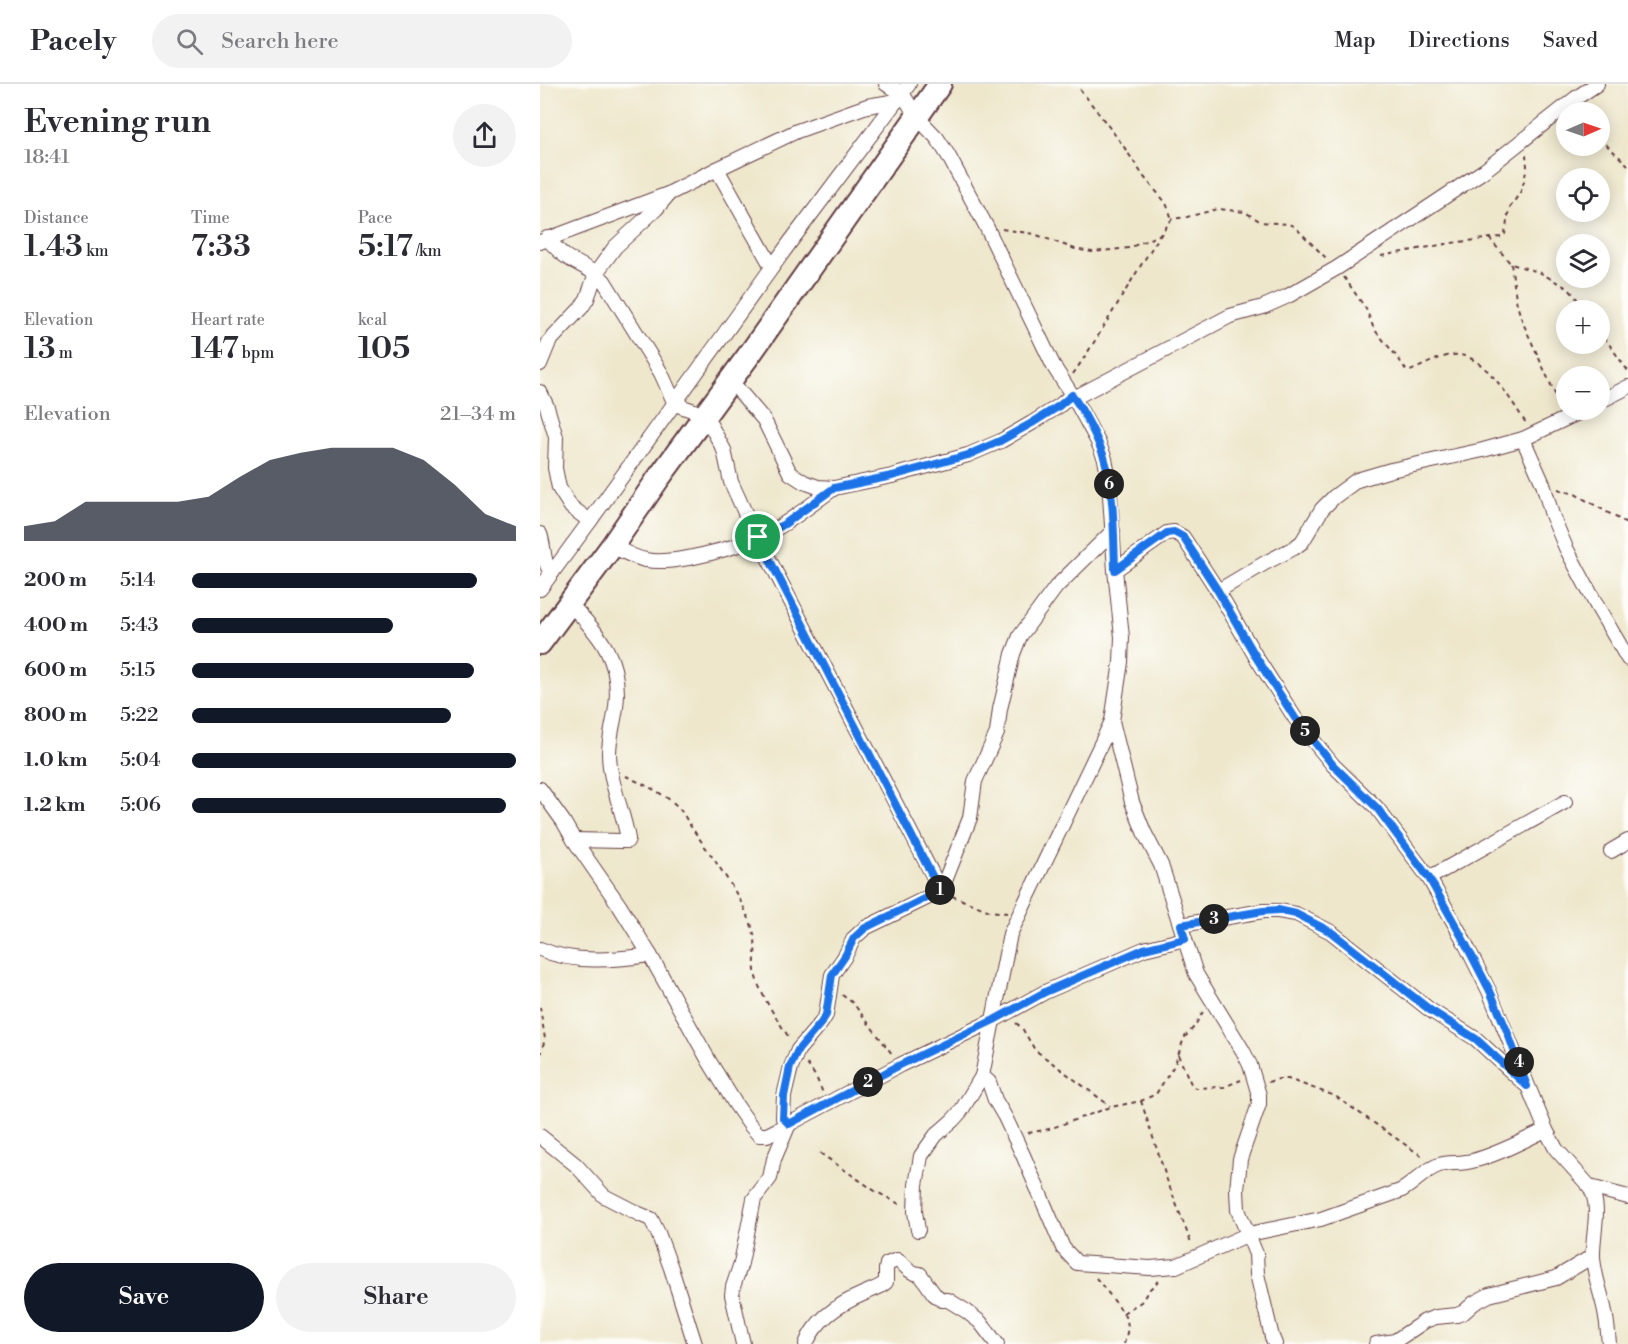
<!DOCTYPE html>
<html lang="en">
<head>
<meta charset="utf-8">
<style>
  body { margin:0; font-family:"Libre Bodoni",serif; background:#f2f2f3; color:#2b2b33; height:100vh; display:flex; flex-direction:column; font-size:22px; white-space:nowrap }
  * { box-sizing:border-box; margin:0 }
  p { font-size:20px; color:#7c7c81 }
  .icon { flex:none; width:33px; height:33px; fill:none; stroke:currentColor; stroke-width:2; stroke-linecap:round; stroke-linejoin:round }
  .map { position:relative; flex:1; overflow:hidden }
  .panel { display:flex; flex-direction:column; background:#fff; width:540px }
  .panel>* { flex:none }
  .needle { width:39px; rotate:88deg }
  .controls { position:absolute; left:1016px; top:18px; display:grid; gap:12px }
  .controls a { display:grid; place-items:center; width:54px; height:54px; border-radius:50%; background:#fff; box-shadow:0 3px 15px #0003; font-size:30px }
  .pin { position:absolute; display:grid; place-items:center; width:51px; height:51px; color:#fff; margin:-26px; border:3px solid #fff; border-radius:50%; box-shadow:0 2px 6px #0007 }
  .km { position:absolute; width:30px; height:30px; margin:-15px; border-radius:50%; background:#222; color:#fff; font-size:16px; line-height:30px; text-align:center }
  .round { display:grid; place-items:center; flex:none; width:63px; height:63px; border-radius:32px; background:#f2f2f3 }
  .headline { display:flex; align-items:center; justify-content:space-between; height:102px; padding:0 24px }
  h1 { font-size:33px; font-weight:600; line-height:45px }
  .stats { display:grid; grid-template-columns:repeat(3,1fr); gap:9px; height:102px; padding:6px 24px }
  .stats div { display:grid; align-content:center }
  .stats b { font-size:30px; font-weight:600 }
  .stats small { font-size:16px; font-weight:400 }
  .stats p { font-size:16px }
  .chart { height:168px; padding:12px 24px }
  .chart p { display:flex; justify-content:space-between }
  .chart svg { width:100%; height:108px; margin-top:6px; fill:#111827; opacity:.7 }
  .cta { display:flex; gap:12px; margin-top:auto; padding:12px 24px }
  .cta a { flex:1; height:69px; border-radius:36px; background:#111827; color:#fff; font-size:24px; font-weight:600; line-height:69px; text-align:center }
  .cta a+a { background:#f2f2f3; color:#2b2b33 }
  ul { padding:0 24px; list-style:none; font-size:20px }
  li { display:grid; grid-template-columns:96px 72px 1fr; align-items:center; height:45px }
  li i { height:15px; border-radius:8px; background:#111827 }
  header { display:flex; align-items:center; gap:36px; box-sizing:border-box; height:84px; padding:0 30px; background:#fff; border-bottom:2px solid #e1e1e2 }
  header strong { font-size:28px }
  nav { display:flex; gap:33px; margin-inline-start:auto; font-size:21px }
  .search { width:420px; height:54px; background:#f2f2f3; display:flex; align-items:center; gap:15px; box-sizing:border-box; padding:0 21px; border-radius:33px; color:#7c7c81; font-size:22px }
  main { display:flex; flex:1; min-height:0 }
  .map>svg:first-child { display:block }
  .lines { fill:none; stroke-linecap:round; stroke-linejoin:round }
  .minor-casing { stroke:#633d43; stroke-width:16 }
  .trunk-casing { stroke:#633d43; stroke-width:26 }
  .path { stroke:#633d43; stroke-width:2; stroke-dasharray:4.5 4.5; stroke-linecap:butt }
  .minor { stroke:#fff; stroke-width:14 }
  .trunk { stroke:#fff; stroke-width:22 }
  .route-casing { stroke:#fff; stroke-width:12 }
  .route { stroke:#1a73e8; stroke-width:8 }
</style>
</head>
<body>
<header>
<strong>Pacely</strong>
<div class="search"><svg class="icon" aria-label="search" viewBox="0 0 24 24"><circle cx="10" cy="10" r="6"/><path d="M15 15l6 6"/></svg>Search here</div>
<nav><a>Map</a><a>Directions</a><a>Saved</a></nav>
</header>
<main>
<section class="panel">
<div class="headline"><div><h1>Evening run</h1><p>18:41</p></div><a class="round"><svg class="icon" aria-label="share" viewBox="0 0 24 24"><path d="M12 15V3M7 8l5-5 5 5M5 13v7h14v-7"/></svg></a></div>
<div class="stats">
<div><p>Distance</p><b>1.43<small> km</small></b></div>
<div><p>Time</p><b>7:33</b></div>
<div><p>Pace</p><b>5:17<small> /km</small></b></div>
</div>
<div class="stats">
<div><p>Elevation</p><b>13<small> m</small></b></div>
<div><p>Heart rate</p><b>147<small> bpm</small></b></div>
<div><p>kcal</p><b>105</b></div>
</div>
<div class="chart"><p><span>Elevation</span>21–34 m</p>
<svg viewBox="0 0 160 44" preserveAspectRatio="none"><path d="M0 44V38L10 36L20 28L30 28L40 28L50 28L60 26L70 18L80 11L90 8L100 6L110 6L120 6L130 11L140 21L150 33L160 38V44z"/></svg>
</div>
<ul>
<li><b>200 m</b>5:14<i style="width:88%"></i></li>
<li><b>400 m</b>5:43<i style="width:62%"></i></li>
<li><b>600 m</b>5:15<i style="width:87%"></i></li>
<li><b>800 m</b>5:22<i style="width:80%"></i></li>
<li><b>1.0 km</b>5:04<i style="width:100%"></i></li>
<li><b>1.2 km</b>5:06<i style="width:97%"></i></li>
</ul>
<div class="cta"><a>Save</a><a>Share</a></div>
</section>
<div class="map">
<svg width="1088" height="1260" viewBox="0 0 1088 1260">
  <rect width="100%" height="100%" fill="#fdfcf7"/>
  <filter id="ink" filterUnits="userSpaceOnUse"><feTurbulence type="fractalNoise" baseFrequency=".0167" numOctaves="2"/><feDisplacementMap in="SourceGraphic" scale="12" xChannelSelector="R" yChannelSelector="G"/><feConvolveMatrix kernelMatrix="1 2 1 2 8 2 1 2 1" color-interpolation-filters="sRGB"/></filter>
  <filter id="wash" filterUnits="userSpaceOnUse"><feTurbulence type="fractalNoise" baseFrequency=".008" numOctaves="4" result="noise"/><feDisplacementMap in="SourceGraphic" scale="24" xChannelSelector="R" yChannelSelector="G"/><feGaussianBlur stdDeviation="1.35" result="paint"/><feColorMatrix in="noise" values="0 0 0 0 0 0 0 0 0 0 0 0 0 0 0 0 0 1.4 0 .05"/><feComposite in="paint" operator="in"/></filter>
  <g filter="url(#wash)">
    <rect width="100%" height="100%" fill="#eee7cc"/>
  </g>
  <g filter="url(#ink)">
    <g class="lines">
      <g class="minor-casing">
        <g id="minor">
          <path d="M 346,0 L 362,9 L 377,33 L 397,54 L 408,71 L 446,142 L 514,283 L 534,314 L 558,358 L 565,375 L 569,397 L 575,486 L 582,553 L 581,578 L 572,637 L 470,850 L 442,992 L 449,998 L 455,1016 L 465,1033 L 483,1071 L 523,1164 L 537,1179 L 610,1184 L 636,1182 L 709,1150 L 781,1135 L 860,1107 C 874,1100 884,1086 899,1081 C 909,1078 921,1080 932,1077 C 957,1071 982,1057 1006,1046"/>
          <polyline points="177,85 232,183"/>
          <path d="M 7,154 C 14,162 20,169 28,174 C 41,182 54,186 64,197 L 121,289 L 135,320 L 165,331 L 184,366 L 191,398 L 206,431 L 401,807"/>
          <polyline points="0,158 128,110 177,85 257,47 327,22 357,17"/>
          <polyline points="0,280 9,258 41,224 47,215 56,189 75,163 116,125 127,112"/>
          <polyline points="190,296 224,336 250,389 264,398 278,403 294,404 352,392 428,371 461,357 492,339 519,322 532,311"/>
          <polyline points="0,308 7,323 16,353 15,384 19,404 31,423 50,437"/>
          <polyline points="534,314 690,232 723,223 748,212 797,184 945,86 1036,14 1057,0"/>
          <polyline points="1059,318 1088,303"/>
          <polyline points="983,355 1003,400 1012,431 1026,464 1057,522 1088,575"/>
          <path d="M 0,450 C 5,464 2,478 12,489"/>
          <path d="M 72,462 C 83,467 94,474 106,476 C 135,482 208,461 234,446 C 255,434 275,418 294,404"/>
          <path d="M 575,486 L 627,449 L 634,448 L 643,453 L 678,507 L 716,573 L 755,634 L 793,681 L 837,724 L 889,794 L 922,853 L 949,907 L 1006,1046 L 1016,1065 L 1050,1103 C 1062,1124 1052,1150 1053,1173 C 1054,1190 1060,1206 1064,1223 C 1067,1235 1068,1248 1069,1260"/>
          <polyline points="0,505 50,437 251,157 369,0"/>
          <polyline points="678,507 725,479 754,464 762,458 782,425 794,413 817,396 851,386 943,366 983,355 1044,326"/>
          <path d="M 29,519 C 60,551 82,576 76,623 C 74,639 69,654 69,669 C 69,698 83,726 88,755 L 87,757 L 82,757 L 34,756"/>
          <polyline points="572,637 592,718 604,748 621,781 656,890 703,967 710,981 719,1011 719,1020 700,1075 697,1106 698,1126 716,1170 717,1190 732,1253 735,1260"/>
          <polyline points="0,705 23,737 34,756 79,821 110,871 169,977 196,1021 210,1041 219,1051 227,1051 249,1040 360,981 454,936 505,908 604,865 645,855"/>
          <polyline points="1071,767 1088,757"/>
          <polyline points="889,794 1025,718"/>
          <polyline points="641,841 723,827 738,827 756,830 791,848 890,926 936,955 985,1000"/>
          <path d="M 0,865 C 34,880 74,876 110,871"/>
          <polyline points="0,1052 36,1081 64,1112 99,1130 111,1135 118,1149 131,1184 155,1260"/>
          <polyline points="1050,1103 1088,1113"/>
          <polyline points="378,1146 375,1128 376,1101 381,1072 396,1051 413,1036 421,1027 442,992"/>
          <polyline points="203,1260 192,1211 193,1203 201,1179 214,1115 230,1094 234,1075 249,1040 243,1034 244,1012 251,983 258,966 281,939 286,931 292,891 305,872 314,854 325,844 401,807 430,734 435,697 457,649 460,625 473,570 480,552 516,503 573,447"/>
          <path d="M 266,1260 C 276,1234 301,1219 325,1209 C 333,1205 340,1204 346,1198 L 346,1185 L 347,1180 L 357,1176 C 366,1181 368,1189 380,1190 L 394,1210 L 402,1216 L 408,1216 L 426,1227 L 440,1238 L 457,1260"/>
          <polyline points="836,1260 855,1257 885,1237 896,1233 917,1231 924,1228 934,1219 949,1211 1016,1194 1053,1172"/>
        </g>
      </g>
      <g class="trunk-casing">
        <polyline id="trunk" points="0,559 72,462 118,395 212,267 400,0"/>
      </g>
      <g class="path">
        <polyline points="540,5 582,60 604,93 626,119 632,135"/>
        <polyline points="1059,54 1088,81"/>
        <polyline points="462,145 494,150 535,165 552,168 589,164 621,150"/>
        <polyline points="949,154 971,180 999,188 1029,205 1046,226"/>
        <polyline points="841,172 911,159 961,153 965,150 969,125 981,107 984,97 987,82 986,71"/>
        <polyline points="971,180 977,221 983,239 1021,323"/>
        <path d="M 804,193 L 826,225 L 834,245 L 858,274 L 866,286 L 870,287 C 883,282 899,272 914,271 C 944,268 971,317 986,339"/>
        <polyline points="1059,246 1088,287"/>
        <path d="M 533,290 C 568,240 596,184 632,135 L 647,133 L 678,125 L 705,128 L 721,138 L 749,140 L 755,143 L 786,174"/>
        <polyline points="1018,405 1035,410 1088,440"/>
        <path d="M 86,692 C 104,701 122,708 137,722 C 143,728 147,737 152,744 C 171,772 207,818 214,850 C 217,862 214,875 215,887 C 216,905 240,940 250,955"/>
        <polyline points="412,812 450,827 467,829"/>
        <polyline points="302,911 313,919 352,970"/>
        <polyline points="0,923 5,955 0,971"/>
        <polyline points="476,939 482,944 495,966 570,1022"/>
        <polyline points="638,971 652,1002 656,1004 684,1003 701,996"/>
        <polyline points="267,980 276,993 283,1009"/>
        <polyline points="728,998 739,995 748,995 795,1012 873,1066 885,1074"/>
        <polyline points="601,1017 627,1096 652,1161"/>
        <polyline points="488,1049 509,1045 571,1023 601,1017 616,1010 635,980 644,954 654,943 664,926"/>
        <polyline points="280,1069 335,1107 361,1121"/>
        <path d="M 556,1194 C 564,1204 583,1226 587,1237 C 589,1244 586,1253 584,1260"/>
        <polyline points="583,1229 601,1218 609,1206 618,1197"/>
      </g>
      <use href="#minor" class="minor"/>
      <use href="#trunk" class="trunk"/>
    </g>
  </g>
  <g class="lines" filter="url(#ink)">
    <g class="route-casing">
      <path id="route" d="M 532,311 C 544,328 557,353 564,373 C 574,404 574,453 575,486 L 627,449 L 634,448 L 643,453 L 678,507 L 716,573 L 755,634 L 793,681 L 837,724 L 889,794 L 922,853 L 950,907 L 967,947 L 987,1002 L 936,955 L 890,926 L 791,848 L 756,830 L 738,826 L 723,827 L 641,841 L 645,855 L 604,865 L 505,908 L 454,936 L 360,981 L 249,1040 L 243,1034 L 244,1012 L 250,983 L 258,966 L 281,939 L 286,931 L 292,891 L 305,872 L 314,854 L 325,844 L 400,807 L 218,453 L 231,448 L 246,439 L 294,404 L 352,392 L 428,371 L 460,357 L 492,339 L 519,322 Z"/>
    </g>
    <use href="#route" class="route"/>
  </g>
</svg>
<div class="controls">
<a><svg class="needle" viewBox="-14 -14 28 28"><path d="M0-13l5 13h-10z" fill="#e53935"/><path d="M0 13l5-13h-10z" fill="#7c7c81"/></svg></a>
<a><svg class="icon" aria-label="locate" viewBox="0 0 24 24"><circle cx="12" cy="12" r="6"/><path d="M12 2v4M12 18v4M2 12h4M18 12h4"/></svg></a>
<a><svg class="icon" aria-label="layers" viewBox="0 0 24 24"><path d="M12 4l9 5-9 5-9-5zM3 14l9 5 9-5"/></svg></a>
<a>+</a>
<a>−</a>
</div>
<div class="pin" style="left:218px;top:453px;background:#1e9e55"><svg class="icon" aria-label="arrive" viewBox="0 0 24 24"><path d="M6 21V4h12l-3 4 3 4H6"/></svg></div>
<b class="km" style="left:400px;top:806px">1</b>
<b class="km" style="left:328px;top:998px">2</b>
<b class="km" style="left:674px;top:835px">3</b>
<b class="km" style="left:979px;top:978px">4</b>
<b class="km" style="left:765px;top:647px">5</b>
<b class="km" style="left:569px;top:400px">6</b>
</div>
</main>
</body>
</html>
